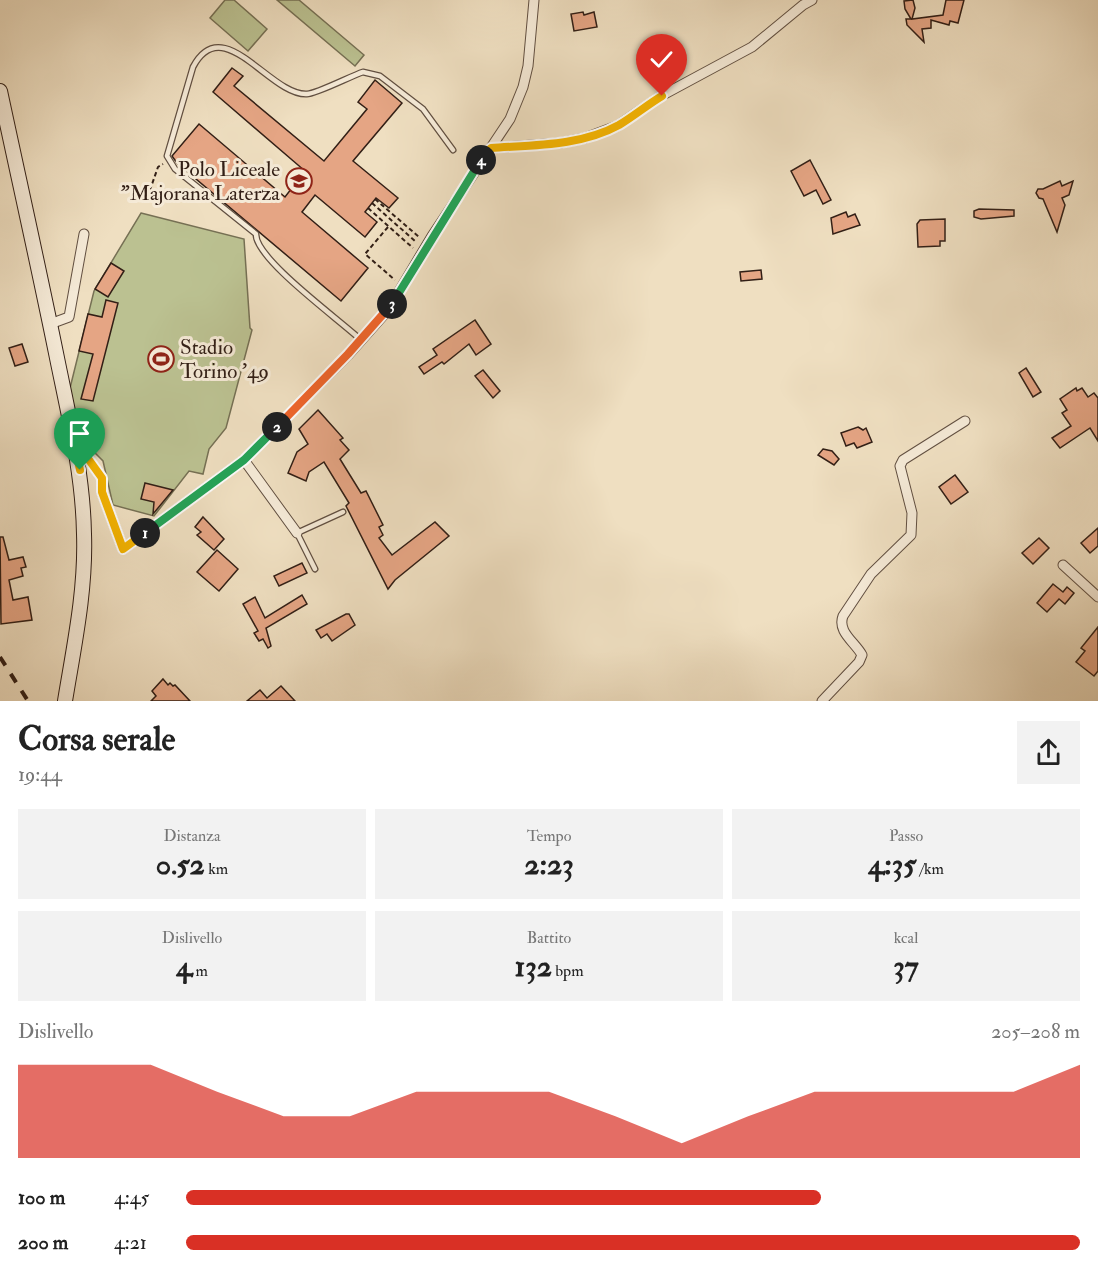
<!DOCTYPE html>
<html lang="it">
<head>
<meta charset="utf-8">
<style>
  body { margin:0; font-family:"IM FELL Double Pica",serif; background:#f2f2f2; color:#222; height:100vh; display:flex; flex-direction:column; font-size:22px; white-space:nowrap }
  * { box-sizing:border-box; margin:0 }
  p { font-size:20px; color:#767676 }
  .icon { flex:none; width:33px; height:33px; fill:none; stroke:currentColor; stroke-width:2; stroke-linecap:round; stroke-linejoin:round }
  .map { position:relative; height:701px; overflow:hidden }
  .sheet { display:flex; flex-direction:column; background:#fff; flex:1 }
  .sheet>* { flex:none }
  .pin { position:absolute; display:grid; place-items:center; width:51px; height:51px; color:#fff; margin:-62px -26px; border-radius:50% 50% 50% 0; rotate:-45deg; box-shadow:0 0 6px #0007 }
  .pin .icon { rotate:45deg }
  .km { position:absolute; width:30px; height:30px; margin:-15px; border-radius:50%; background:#222; color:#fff; font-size:16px; line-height:30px; text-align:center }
  .round { display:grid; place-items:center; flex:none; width:63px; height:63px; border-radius:0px; background:#f2f2f2 }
  .head { display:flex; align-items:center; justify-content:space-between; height:102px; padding:0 18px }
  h1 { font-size:33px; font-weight:800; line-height:45px }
  .stats { display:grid; grid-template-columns:repeat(3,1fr); gap:9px; height:102px; padding:6px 18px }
  .stats div { display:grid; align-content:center; border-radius:0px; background:#f2f2f2; text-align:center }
  .stats b { font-size:30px; font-weight:800 }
  .stats small { font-size:16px; font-weight:400 }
  .stats p { font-size:16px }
  .chart { height:168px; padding:12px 18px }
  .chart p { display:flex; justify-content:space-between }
  .chart svg { width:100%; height:108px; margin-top:6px; fill:#d93025; opacity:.7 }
  ul { padding:0 18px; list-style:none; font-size:20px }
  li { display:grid; grid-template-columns:96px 72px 1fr; align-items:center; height:45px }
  li i { height:15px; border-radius:8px; background:#d93025 }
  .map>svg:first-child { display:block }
  .green { fill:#bbc191; stroke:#767054; stroke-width:1.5 }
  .building { fill:#e5a584; stroke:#321f16; stroke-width:1.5 }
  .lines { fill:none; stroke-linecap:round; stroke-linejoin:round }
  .lane-casing { stroke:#614f41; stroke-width:7 }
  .street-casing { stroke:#614f41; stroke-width:11 }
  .secondary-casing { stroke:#321f16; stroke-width:16 }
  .path { stroke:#321f16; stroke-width:2; stroke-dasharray:4.5 3; stroke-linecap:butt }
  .lane { stroke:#f5ead7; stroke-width:4.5 }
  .street { stroke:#f5ead7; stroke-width:9 }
  .secondary { stroke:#f5ead7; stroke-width:14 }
  .rail { stroke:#321f16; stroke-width:4; stroke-dasharray:10 10; stroke-linecap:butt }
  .split-1-casing { stroke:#fff; stroke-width:12 }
  .split-2-casing { stroke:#fff; stroke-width:12 }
  .split-3-casing { stroke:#fff; stroke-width:12 }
  .split-4-casing { stroke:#fff; stroke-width:12 }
  .split-5-casing { stroke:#fff; stroke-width:12 }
  .split-1 { stroke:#f5b400; stroke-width:8 }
  .split-2 { stroke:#22a559; stroke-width:8 }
  .split-3 { stroke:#f0652b; stroke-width:8 }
  .split-4 { stroke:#22a559; stroke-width:8 }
  .split-5 { stroke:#f5b400; stroke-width:8 }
  .labels { text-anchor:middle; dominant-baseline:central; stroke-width:6; stroke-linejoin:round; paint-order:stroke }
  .poi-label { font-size:21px; fill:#321f16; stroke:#f5ead7; text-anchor:end }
</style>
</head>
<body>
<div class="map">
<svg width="1098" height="701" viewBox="0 0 1098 701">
  <rect width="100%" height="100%" fill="#efdfc1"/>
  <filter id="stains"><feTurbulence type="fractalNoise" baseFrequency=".00333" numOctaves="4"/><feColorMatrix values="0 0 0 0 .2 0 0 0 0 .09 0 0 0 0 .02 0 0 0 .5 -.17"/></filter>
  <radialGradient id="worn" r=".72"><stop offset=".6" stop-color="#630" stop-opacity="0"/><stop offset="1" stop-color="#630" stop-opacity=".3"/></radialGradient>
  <g class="green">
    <polygon points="225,0 234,0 267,29 248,51 210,18"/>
    <polygon points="277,0 299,0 364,55 355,66"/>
    <polygon points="141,213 244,239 250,328 252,330 226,428 209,449 203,474 189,471 154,516 113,505 103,461 80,438 70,388 94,291"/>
  </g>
  <g class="building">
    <polygon points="913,0 915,8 912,19 943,15 946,0 964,0 958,23 950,21 949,25 931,20 931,28 922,29 924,42 907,25 906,19 911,19 905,9 904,1"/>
    <polygon points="583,12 584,15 594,12 597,27 574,31 571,14"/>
    <polygon points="232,68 243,76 234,86 324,161 367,109 358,102 375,80 402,103 353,161 398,198 389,208 376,198 365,212 377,222 365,237 315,195 302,212 368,268 341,301 177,163 172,156 199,124 285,197 305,171 213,92"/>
    <polygon points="810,160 831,200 823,204 816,190 804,196 791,171"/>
    <polygon points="1060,181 1062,186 1073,181 1069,195 1062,198 1065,205 1057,232 1043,199 1039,198 1036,193 1038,189 1043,189"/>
    <polygon points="979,209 1014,210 1014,216 981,219 974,217 974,211"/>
    <polygon points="846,212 848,217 855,214 860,225 833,234 831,218"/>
    <polygon points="945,219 945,241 940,241 940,246 918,247 917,224 920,220"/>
    <polygon points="111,263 124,271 108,297 95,289"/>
    <polygon points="761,270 762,279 741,281 740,272"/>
    <polygon points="106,300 118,303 93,401 81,399 93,354 79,351 88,314 102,317"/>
    <polygon points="475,320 491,344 476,355 469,344 444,364 442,362 424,374 419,367 437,355 433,349"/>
    <polygon points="22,344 28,362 15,366 9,348"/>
    <polygon points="1026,368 1041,392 1033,397 1019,373"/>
    <polygon points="483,370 500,391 493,398 475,376"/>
    <polygon points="1076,388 1077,391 1082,388 1088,397 1094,393 1098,398 1098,441 1090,428 1060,448 1052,438 1071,426 1062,413 1067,410 1060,399"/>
    <polygon points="318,410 343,438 340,440 349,450 340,459 361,493 366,491 383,525 379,527 383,535 379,538 392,555 435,522 449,536 395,580 388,589 346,506 349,503 324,462 309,472 306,481 288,473 297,452 308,444 299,429"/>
    <polygon points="858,427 863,430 866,428 872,442 857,448 854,443 846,446 841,433"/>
    <polygon points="823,449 832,451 839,459 834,465 818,455"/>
    <polygon points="955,475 968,492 951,504 939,487"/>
    <polygon points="145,483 173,490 153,514 154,502 141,499"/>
    <polygon points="203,517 224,539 214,550 197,535 201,532 195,527"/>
    <polygon points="1098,528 1098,546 1090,553 1081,543"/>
    <polygon points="0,537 3,537 9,560 23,557 26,567 21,568 23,576 9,580 13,600 28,597 32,620 1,624"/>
    <polygon points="1039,538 1049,548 1033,564 1022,553"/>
    <polygon points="217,550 238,569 219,591 197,572"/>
    <polygon points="302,563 307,573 279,586 274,576"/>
    <polygon points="1053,584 1063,592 1067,587 1074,593 1065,604 1059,599 1047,612 1037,603"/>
    <polygon points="302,595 307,604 266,628 271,646 268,648 263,639 259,641 254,633 258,631 243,604 255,597 265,618"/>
    <polygon points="346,614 349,614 355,625 332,641 327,634 321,638 316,630"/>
    <polygon points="1098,627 1098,671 1094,676 1076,662 1085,651 1081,648"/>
    <polygon points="163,679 168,685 170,683 173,686 175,685 190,701 151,701 156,696 152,691"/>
    <polygon points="281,686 295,701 247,701 260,690 267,698"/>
  </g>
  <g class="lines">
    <g class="lane-casing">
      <g id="lane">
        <path d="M 361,340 C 340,320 255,259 256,234 L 175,169 L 167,156 L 193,67 C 223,10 270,96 307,94 C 316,94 351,76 363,72 L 380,76 L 423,109 L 453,150"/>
        <polyline points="315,569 297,533 343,512"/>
      </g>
    </g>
    <g class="street-casing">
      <g id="street">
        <polyline points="491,148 560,143 585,138 617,126 661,96 752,47 803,5 812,0"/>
        <polyline points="50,324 69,317 84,234"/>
        <polyline points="75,446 84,453 102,478 102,492 123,549 244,460 348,355 388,310 432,236 510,119 523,87 528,66 534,0"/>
        <polyline points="244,460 297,533"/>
        <polyline points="1063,565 1098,597"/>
        <path d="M 822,701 L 859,662 L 862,655 C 855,642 837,632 843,616 L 871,574 L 911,535 L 912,513 L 900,466 L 903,460 L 965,421"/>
      </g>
    </g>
    <g class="secondary-casing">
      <path id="secondary" d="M 0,91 C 19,180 39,269 57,358 C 69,417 83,474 84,534 C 86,590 74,646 65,701"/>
    </g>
    <g class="path">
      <polyline points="142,189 150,190 158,167 163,164"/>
      <polyline points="375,199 419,237"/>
      <polyline points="372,203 416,242"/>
      <polyline points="368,208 413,248"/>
      <polyline points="388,227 365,254 395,280"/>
    </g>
    <use href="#lane" class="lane"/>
    <use href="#street" class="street"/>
    <use href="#secondary" class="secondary"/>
    <polyline class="rail" points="0,657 28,701"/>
  </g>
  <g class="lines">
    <g class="split-1-casing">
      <polyline id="split-1" points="80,470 75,447 84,453 102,478 102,492 123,549 145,533"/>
    </g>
    <g class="split-2-casing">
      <polyline id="split-2" points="145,533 244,460 277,427"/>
    </g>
    <g class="split-3-casing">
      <polyline id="split-3" points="277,427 348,354 392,304"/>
    </g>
    <g class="split-4-casing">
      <polyline id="split-4" points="392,304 481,160"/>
    </g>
    <g class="split-5-casing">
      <path id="split-5" d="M 481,160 L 491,148 C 533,145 581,146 619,125 C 634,116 647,105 662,96"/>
    </g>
    <use href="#split-1" class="split-1"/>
    <use href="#split-2" class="split-2"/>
    <use href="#split-3" class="split-3"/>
    <use href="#split-4" class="split-4"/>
    <use href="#split-5" class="split-5"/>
  </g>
  <defs>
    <g id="school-ring" transform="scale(1.35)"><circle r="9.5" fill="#f5ead7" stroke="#8f2418" stroke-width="1.5"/><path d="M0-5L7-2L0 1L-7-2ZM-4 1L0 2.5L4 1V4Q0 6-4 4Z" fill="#8f2418"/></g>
    <g id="stadium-ring" transform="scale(1.35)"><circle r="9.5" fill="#f5ead7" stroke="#8f2418" stroke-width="1.5"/><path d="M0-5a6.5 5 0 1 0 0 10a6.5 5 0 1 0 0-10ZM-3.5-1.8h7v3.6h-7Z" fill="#8f2418"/></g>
  </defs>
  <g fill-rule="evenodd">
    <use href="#school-ring" x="299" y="181"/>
    <use href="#stadium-ring" x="161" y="359"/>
  </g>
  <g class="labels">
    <g class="poi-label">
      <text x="280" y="169">Polo Liceale<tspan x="280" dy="24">"Majorana Laterza</tspan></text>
      <text x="180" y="347" text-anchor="start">Stadio<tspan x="180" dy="24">Torino '49</tspan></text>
    </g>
  </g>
  <rect width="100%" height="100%" filter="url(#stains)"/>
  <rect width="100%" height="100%" fill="url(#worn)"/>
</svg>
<div class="pin" style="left:80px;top:470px;background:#1e9e55"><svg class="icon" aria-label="arrive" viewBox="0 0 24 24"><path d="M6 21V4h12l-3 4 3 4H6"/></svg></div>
<div class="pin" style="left:662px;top:96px;background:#d93025"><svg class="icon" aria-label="check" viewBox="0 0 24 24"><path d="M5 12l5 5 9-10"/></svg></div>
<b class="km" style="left:145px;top:533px">1</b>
<b class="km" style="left:277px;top:427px">2</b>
<b class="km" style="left:392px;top:304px">3</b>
<b class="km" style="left:481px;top:160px">4</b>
</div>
<section class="sheet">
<div class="head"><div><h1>Corsa serale</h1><p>19:44</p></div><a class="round"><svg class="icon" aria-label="share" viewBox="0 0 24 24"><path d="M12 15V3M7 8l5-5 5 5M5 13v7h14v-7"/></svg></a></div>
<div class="stats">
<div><p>Distanza</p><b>0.52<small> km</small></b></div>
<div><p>Tempo</p><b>2:23</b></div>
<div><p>Passo</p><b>4:35<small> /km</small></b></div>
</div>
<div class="stats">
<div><p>Dislivello</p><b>4<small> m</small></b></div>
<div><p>Battito</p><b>132<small> bpm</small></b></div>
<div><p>kcal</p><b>37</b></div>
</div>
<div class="chart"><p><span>Dislivello</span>205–208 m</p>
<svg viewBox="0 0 160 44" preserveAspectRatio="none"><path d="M0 44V6L10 6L20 6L30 17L40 27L50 27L60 17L70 17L80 17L90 27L100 38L110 27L120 17L130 17L140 17L150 17L160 6V44z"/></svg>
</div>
<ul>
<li><b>100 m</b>4:45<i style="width:71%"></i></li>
<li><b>200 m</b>4:21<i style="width:100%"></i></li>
</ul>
</section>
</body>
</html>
